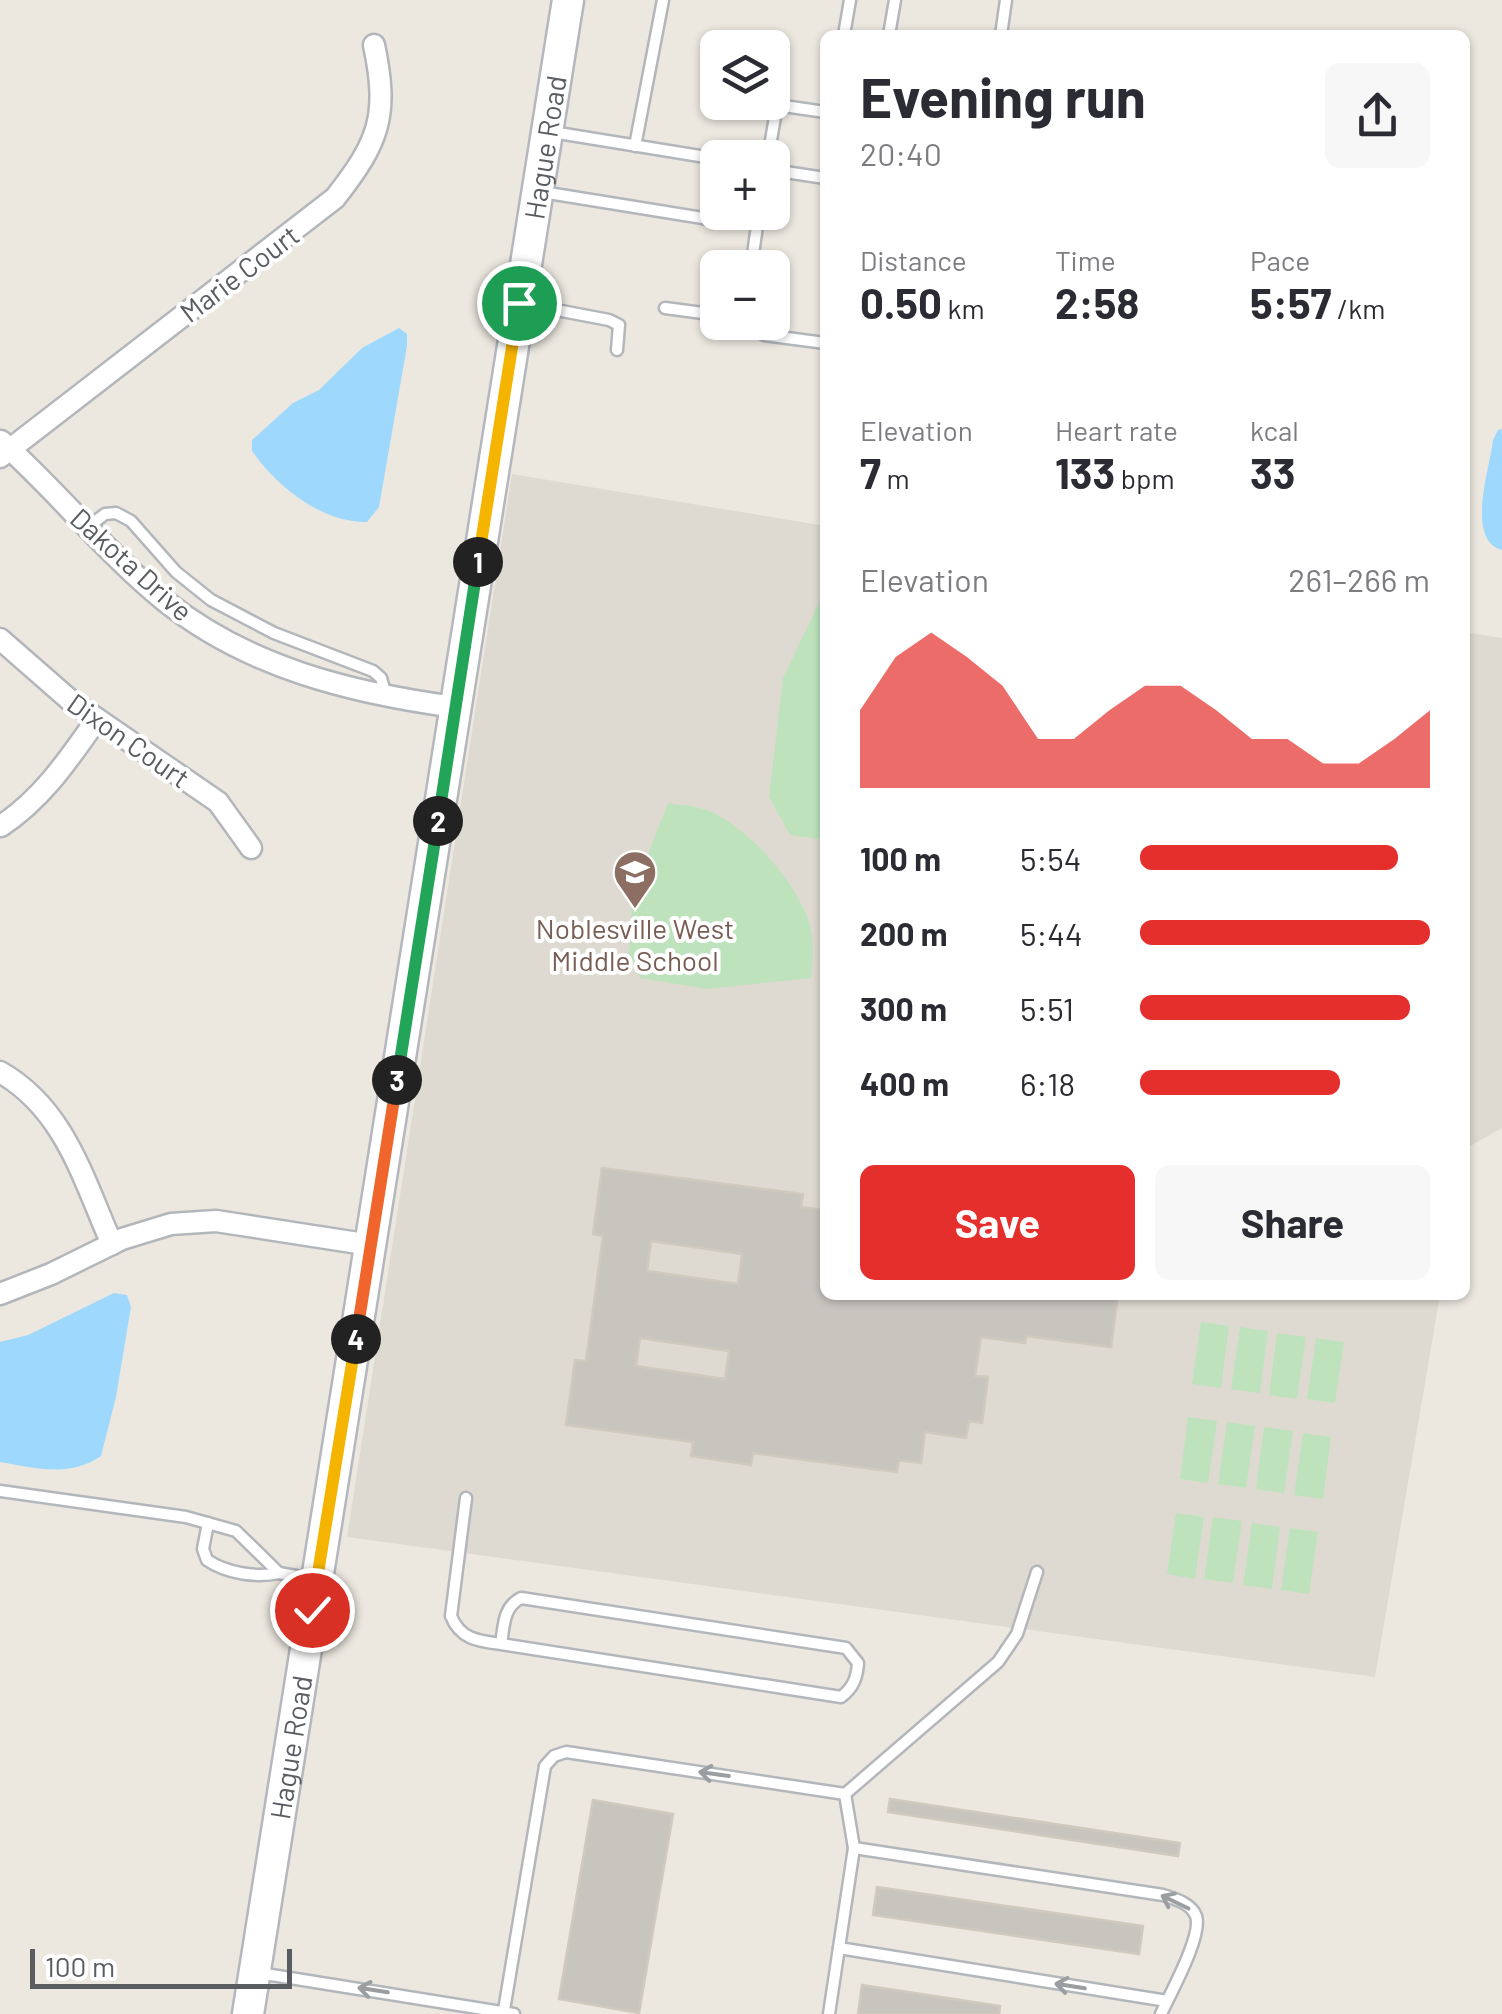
<!DOCTYPE html>
<html lang="en">
<head>
<meta charset="utf-8">
<style>
  body { margin:0; font-family:Barlow,sans-serif; background:#f7f7f7; color:#2b2b33; height:100vh; display:flex; flex-direction:column; font-size:38px; white-space:nowrap }
  * { box-sizing:border-box; margin:0 }
  p { font-size:32px; color:#7c7c81 }
  .icon { flex:none; width:55px; height:55px; fill:none; stroke:currentColor; stroke-width:2; stroke-linecap:round; stroke-linejoin:round }
  .map { position:relative; flex:1; overflow:hidden }
  .panel { position:absolute; left:820px; top:30px; width:650px; height:1270px; display:flex; flex-direction:column; background:#fff; border-radius:15px; box-shadow:0 2px 8px #0004 }
  .panel>* { flex:none }
  .fabs { position:absolute; left:700px; top:30px; display:grid; gap:20px }
  .fabs a { display:grid; place-items:center; width:90px; height:90px; border-radius:15px; background:#fff; box-shadow:0 2px 8px #0004; font-size:50px }
  .scale { position:absolute; left:30px; bottom:25px; width:262px; box-sizing:border-box; padding-left:10px; border:5px solid #595d61; border-top:0; font-size:28px; line-height:35px; white-space:nowrap; color:#595d61; -webkit-text-stroke:8px #fff; paint-order:stroke }
  .pin { position:absolute; display:grid; place-items:center; width:85px; height:85px; color:#fff; margin:-42px; border:5px solid #fff; border-radius:50%; box-shadow:0 2px 10px #0007 }
  .km { position:absolute; width:50px; height:50px; margin:-25px; border-radius:50%; background:#222; color:#fff; font-size:28px; line-height:50px; text-align:center }
  .round { display:grid; place-items:center; flex:none; width:105px; height:105px; border-radius:15px; background:#f7f7f7 }
  .overview { display:flex; align-items:center; justify-content:space-between; height:170px; padding:0 40px }
  h1 { font-size:55px; font-weight:700; line-height:75px }
  .metrics { display:grid; grid-template-columns:repeat(3,1fr); gap:15px; height:170px; padding:10px 40px }
  .metrics div { display:grid; align-content:center }
  .metrics b { font-size:42px; font-weight:700 }
  .metrics small { font-size:28px; font-weight:400 }
  .metrics p { font-size:28px }
  .chart { height:280px; padding:20px 40px }
  .chart p { display:flex; justify-content:space-between }
  .chart svg { width:100%; height:180px; margin-top:10px; fill:#e52f2c; opacity:.7 }
  .button { display:flex; gap:20px; margin-top:auto; padding:20px 40px }
  .button a { flex:1; height:115px; border-radius:15px; background:#e52f2c; color:#fff; font-size:40px; font-weight:700; line-height:115px; text-align:center }
  .button a+a { background:#f7f7f7; color:#2b2b33 }
  ul { padding:0 40px; list-style:none; font-size:32px }
  li { display:grid; grid-template-columns:160px 120px 1fr; align-items:center; height:75px }
  li i { height:25px; border-radius:12px; background:#e52f2c }
  .map>svg:first-child { display:block }
  .education { fill:#dedad1 }
  .green { fill:#bee3bc }
  .water { fill:#9ed9fd }
  .building { fill:#c8c5bf; stroke:#d0c9be; stroke-width:2.5; fill-rule:evenodd }
  .lines { fill:none; stroke-linecap:round; stroke-linejoin:round }
  .lane-casing { stroke:#b3b6bb; stroke-width:15 }
  .street-casing { stroke:#b3b6bb; stroke-width:25 }
  .secondary-casing { stroke:#b4b7bd; stroke-width:35 }
  .lane { stroke:#fff; stroke-width:10 }
  .street { stroke:#fff; stroke-width:20 }
  .secondary { stroke:#fff; stroke-width:30 }
  .oneway { stroke:#9b9ea0 }
  .split-1-casing { stroke:#fff; stroke-width:20 }
  .split-2-casing { stroke:#fff; stroke-width:20 }
  .split-3-casing { stroke:#fff; stroke-width:20 }
  .split-4-casing { stroke:#fff; stroke-width:20 }
  .split-5-casing { stroke:#fff; stroke-width:20 }
  .split-1 { stroke:#f5b400; stroke-width:12 }
  .split-2 { stroke:#22a559; stroke-width:12 }
  .split-3 { stroke:#22a559; stroke-width:12 }
  .split-4 { stroke:#f0652b; stroke-width:12 }
  .split-5 { stroke:#f5b400; stroke-width:12 }
  .labels { text-anchor:middle; dominant-baseline:central; stroke-width:8; stroke-linejoin:round; paint-order:stroke }
  .street-label { font-size:28px; fill:#595d61; stroke:#fff }
  .education-label { font-size:28px; fill:#785e54; stroke:#fff }
</style>
</head>
<body>
<div class="map">
<svg width="1502" height="2014" viewBox="0 0 1502 2014">
  <rect width="100%" height="100%" fill="#ece8e0"/>
  <g class="education">
    <polygon points="512,474 825,526 825,1295 1440,1295 1375,1677 347,1537"/>
    <polygon points="1465,632 1502,638 1502,1128 1465,1149"/>
  </g>
  <g class="green">
    <polygon points="825,590 825,840 790,835 769,797 783,678"/>
    <path d="M 668,803 C 680,805 695,806 707,810 C 747,826 791,877 807,916 C 815,936 813,958 811,978 L 707,989 L 640,978 L 629,957 L 632,895 Z"/>
    <polygon points="1201,1322 1229,1326 1221,1388 1192,1384"/>
    <polygon points="1240,1327 1268,1331 1260,1393 1231,1389"/>
    <polygon points="1277,1333 1306,1337 1297,1399 1269,1395"/>
    <polygon points="1316,1338 1344,1342 1335,1403 1307,1399"/>
    <polygon points="1188,1417 1217,1421 1208,1483 1180,1479"/>
    <polygon points="1227,1422 1255,1426 1246,1488 1218,1484"/>
    <polygon points="1264,1427 1293,1431 1284,1493 1256,1489"/>
    <polygon points="1303,1433 1331,1437 1323,1499 1294,1495"/>
    <polygon points="1176,1513 1204,1517 1195,1579 1167,1574"/>
    <polygon points="1213,1517 1242,1521 1233,1583 1204,1579"/>
    <polygon points="1252,1523 1280,1527 1272,1589 1243,1585"/>
    <polygon points="1290,1528 1318,1532 1309,1594 1281,1590"/>
  </g>
  <g class="water">
    <path d="M 399,328 L 407,334 L 407,346 L 379,507 L 367,522 C 322,523 277,487 252,451 L 252,440 L 293,403 L 319,390 L 362,348 Z"/>
    <path d="M 1502,429 L 1502,550 C 1465,540 1490,468 1493,440 L 1498,430 Z"/>
    <path d="M 114,1293 L 127,1295 L 131,1307 L 116,1397 L 101,1456 C 69,1478 35,1468 0,1462 L 0,1342 L 28,1335 Z"/>
  </g>
  <g class="building">
    <path d="M 602,1168 L 803,1194 L 801,1207 L 825,1210 L 825,1295 L 1118,1295 L 1111,1347 L 1026,1336 L 1025,1343 L 981,1337 L 975,1376 L 988,1377 L 982,1423 L 969,1421 L 966,1438 L 925,1432 L 921,1463 L 899,1460 L 897,1472 L 753,1453 L 751,1465 L 691,1456 L 693,1442 L 566,1425 L 575,1360 L 586,1361 L 603,1236 L 593,1234 ZM 651,1241 L 742,1254 L 738,1284 L 647,1271 ZM 640,1338 L 729,1351 L 725,1379 L 636,1366 Z"/>
    <polygon points="890,1799 1180,1843 1178,1856 888,1812"/>
    <polygon points="593,1800 673,1814 639,2013 559,1999"/>
    <polygon points="877,1887 1143,1926 1139,1954 873,1915"/>
    <polygon points="862,1985 1000,2006 999,2014 858,2014"/>
  </g>
  <g class="lines">
    <g class="lane-casing">
      <g id="lane">
        <polyline points="844,35 850,0"/>
        <polyline points="889,35 895,0"/>
        <polyline points="1001,35 1006,0"/>
        <polyline points="552,132 718,159"/>
        <polyline points="635,146 663,0"/>
        <polyline points="768,158 777,105 825,112"/>
        <polyline points="772,170 825,178"/>
        <polyline points="542,192 715,220 718,203"/>
        <polyline points="751,268 759,212"/>
        <polyline points="525,304 609,320 619,325 617,350"/>
        <polyline points="665,308 718,315"/>
        <polyline points="748,322 764,335 825,343"/>
        <polyline points="88,527 105,514 116,513 131,521 176,572 211,600 274,633 373,671 381,678 386,696"/>
        <polyline points="0,1491 186,1517 236,1531 279,1573 313,1579"/>
        <path d="M 466,1498 L 451,1616 C 460,1639 478,1641 501,1644 L 841,1697 C 853,1688 857,1678 858,1663 L 846,1648 L 521,1598 C 503,1607 504,1626 501,1644"/>
        <path d="M 208,1523 L 203,1549 L 207,1560 C 226,1573 256,1578 279,1573"/>
        <path d="M 854,1848 L 1163,1895 C 1175,1899 1191,1903 1196,1916 C 1203,1935 1170,1994 1161,2014"/>
        <polyline points="839,1948 1167,2001"/>
        <polyline points="259,1973 514,2014"/>
        <polyline points="504,2010 545,1766 554,1756 566,1752 845,1794 998,1662 1017,1634 1037,1572"/>
        <polyline points="829,2014 854,1848 845,1794"/>
      </g>
    </g>
    <g class="street-casing">
      <g id="street">
        <path d="M 1,441 C 58,492 106,553 165,601 C 249,668 352,693 455,707"/>
        <path d="M 0,457 L 335,198 C 379,142 389,116 374,45"/>
        <polyline points="0,639 71,701 218,802 251,848"/>
        <path d="M 1,826 C 43,798 68,760 97,719"/>
        <path d="M 0,1072 C 65,1109 83,1179 112,1244"/>
        <polyline points="0,1294 51,1274 122,1239 171,1224 216,1221 371,1245"/>
      </g>
    </g>
    <g class="secondary-casing">
      <g id="secondary">
        <path id="s1" d="M 248,2014 L 568,0"/>
      </g>
    </g>
    <use href="#lane" class="lane"/>
    <use href="#street" class="street"/>
    <use href="#secondary" class="secondary"/>
  </g>
  <defs><path id="oneway-shaft" d="M-6 0H5M1.5-3L5.5 0L1.5 3" fill="none" stroke-width="1.6" stroke-linecap="round" stroke-linejoin="round" transform="scale(2.5)"/></defs>
  <g class="oneway">
    <use href="#oneway-shaft" transform="translate(714 1774) rotate(-172)"/>
    <use href="#oneway-shaft" transform="translate(1175 1902) rotate(-154)"/>
    <use href="#oneway-shaft" transform="translate(1070 1986) rotate(-171)"/>
    <use href="#oneway-shaft" transform="translate(373 1990) rotate(-171)"/>
  </g>
  <g class="lines">
    <g class="split-1-casing">
      <polyline id="split-1" points="478,562 519,303"/>
    </g>
    <g class="split-2-casing">
      <polyline id="split-2" points="438,821 478,562"/>
    </g>
    <g class="split-3-casing">
      <polyline id="split-3" points="397,1080 438,821"/>
    </g>
    <g class="split-4-casing">
      <polyline id="split-4" points="356,1339 397,1080"/>
    </g>
    <g class="split-5-casing">
      <polyline id="split-5" points="312,1610 356,1339"/>
    </g>
    <use href="#split-1" class="split-1"/>
    <use href="#split-2" class="split-2"/>
    <use href="#split-3" class="split-3"/>
    <use href="#split-4" class="split-4"/>
    <use href="#split-5" class="split-5"/>
  </g>
  <defs>
    <g id="school-pin" transform="scale(2.25)"><path d="M0 17L-7.5 6A9.5 9.5 0 1 1 7.5 6Z" fill="#8d6e63" stroke="#fff"/><path d="M0-5L7-2L0 1L-7-2ZM-4 1L0 2.5L4 1V4Q0 6-4 4Z" fill="#fff"/></g>
  </defs>
  <g fill-rule="evenodd">
    <use href="#school-pin" x="635" y="872"/>
  </g>
  <g class="labels">
    <g class="street-label">
      <text stroke="none"><textPath href="#s1" startOffset="1890">Hague Road</textPath></text>
      <text transform="translate(239 273) rotate(-37)">Marie Court</text>
      <text transform="translate(132 564) rotate(42)">Dakota Drive</text>
      <text transform="translate(129 740) rotate(35)">Dixon Court</text>
      <text stroke="none"><textPath href="#s1" startOffset="270">Hague Road</textPath></text>
    </g>
    <g class="education-label">
      <text x="635" y="928">Noblesville West<tspan x="635" dy="32">Middle School</tspan></text>
    </g>
  </g>
</svg>
<div class="fabs">
<a><svg class="icon" aria-label="layers" viewBox="0 0 24 24"><path d="M12 4l9 5-9 5-9-5zM3 14l9 5 9-5"/></svg></a>
<a>+</a>
<a>−</a>
</div>
<div class="scale">100 m</div>
<div class="pin" style="left:519px;top:303px;background:#1e9e55"><svg class="icon" aria-label="arrive" viewBox="0 0 24 24"><path d="M6 21V4h12l-3 4 3 4H6"/></svg></div>
<div class="pin" style="left:312px;top:1610px;background:#d93025"><svg class="icon" aria-label="check" viewBox="0 0 24 24"><path d="M5 12l5 5 9-10"/></svg></div>
<b class="km" style="left:478px;top:562px">1</b>
<b class="km" style="left:438px;top:821px">2</b>
<b class="km" style="left:397px;top:1080px">3</b>
<b class="km" style="left:356px;top:1339px">4</b>
<section class="panel">
<div class="overview"><div><h1>Evening run</h1><p>20:40</p></div><a class="round"><svg class="icon" aria-label="share" viewBox="0 0 24 24"><path d="M12 15V3M7 8l5-5 5 5M5 13v7h14v-7"/></svg></a></div>
<div class="metrics">
<div><p>Distance</p><b>0.50<small> km</small></b></div>
<div><p>Time</p><b>2:58</b></div>
<div><p>Pace</p><b>5:57<small> /km</small></b></div>
</div>
<div class="metrics">
<div><p>Elevation</p><b>7<small> m</small></b></div>
<div><p>Heart rate</p><b>133<small> bpm</small></b></div>
<div><p>kcal</p><b>33</b></div>
</div>
<div class="chart"><p><span>Elevation</span>261–266 m</p>
<svg viewBox="0 0 160 44" preserveAspectRatio="none"><path d="M0 44V25L10 12L20 6L30 12L40 19L50 32L60 32L70 25L80 19L90 19L100 25L110 32L120 32L130 38L140 38L150 32L160 25V44z"/></svg>
</div>
<ul>
<li><b>100 m</b>5:54<i style="width:89%"></i></li>
<li><b>200 m</b>5:44<i style="width:100%"></i></li>
<li><b>300 m</b>5:51<i style="width:93%"></i></li>
<li><b>400 m</b>6:18<i style="width:69%"></i></li>
</ul>
<div class="button"><a>Save</a><a>Share</a></div>
</section>
</div>
</body>
</html>
